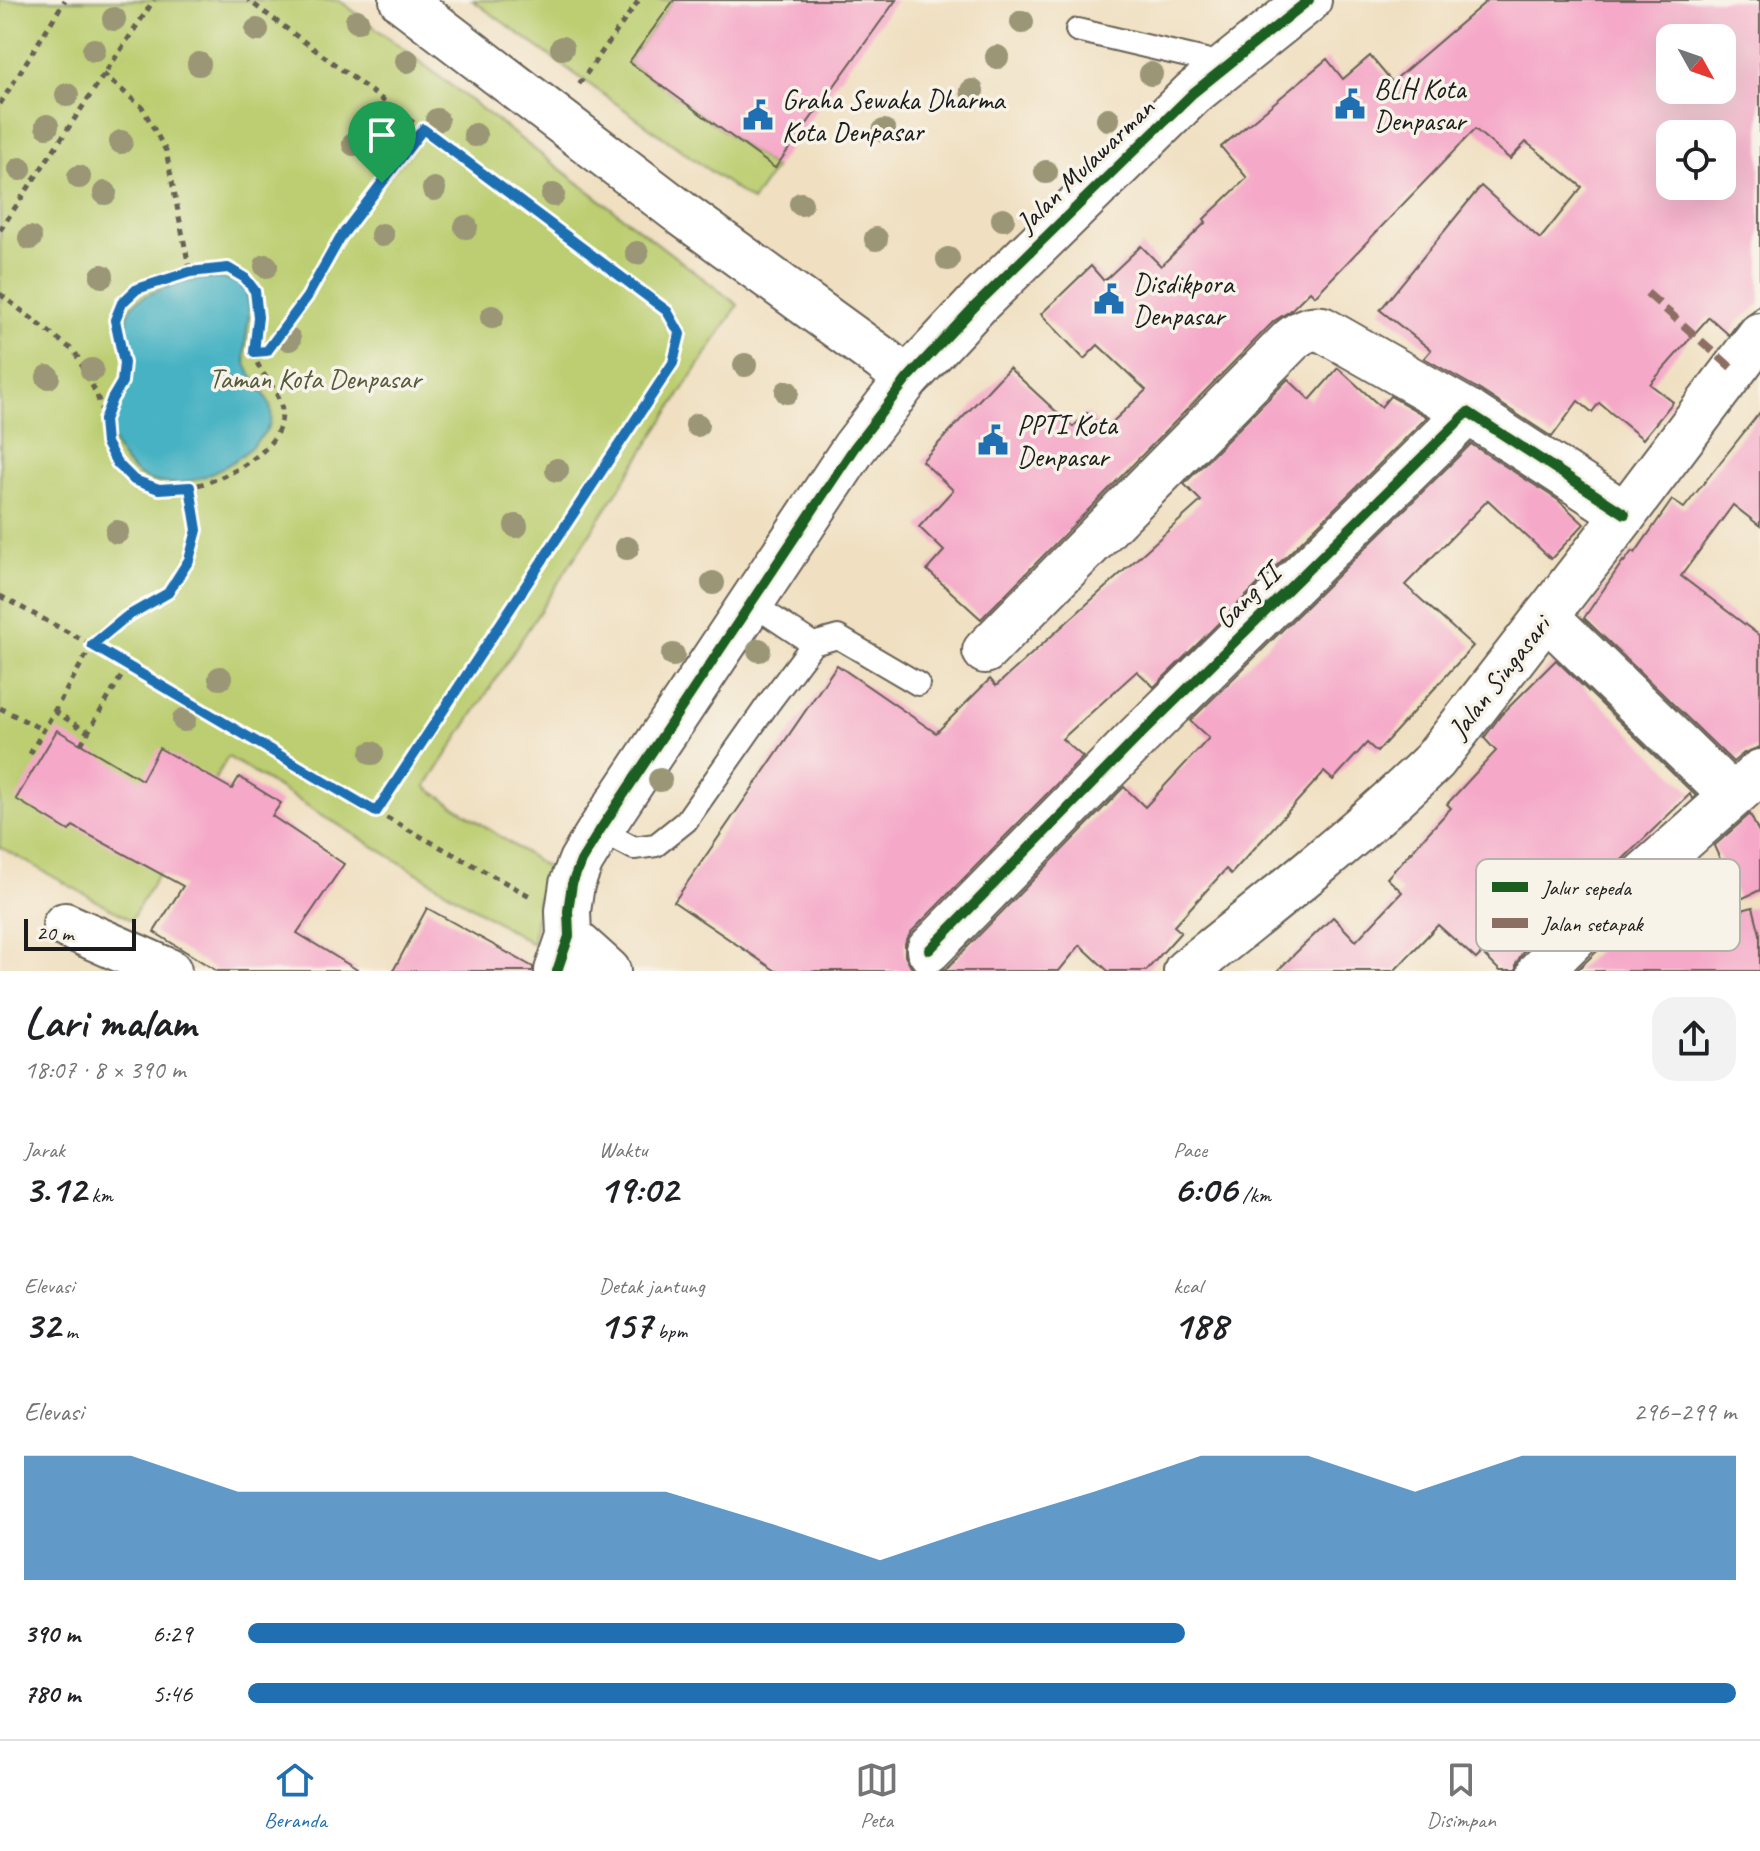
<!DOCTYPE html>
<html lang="id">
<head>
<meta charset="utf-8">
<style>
  body { margin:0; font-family:Caveat,sans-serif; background:#f2f2f2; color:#202124; height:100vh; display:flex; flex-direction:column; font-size:30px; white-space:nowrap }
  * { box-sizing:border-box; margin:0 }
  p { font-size:26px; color:#757577 }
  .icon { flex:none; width:44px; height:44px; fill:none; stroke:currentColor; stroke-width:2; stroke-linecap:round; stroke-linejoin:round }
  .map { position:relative; height:971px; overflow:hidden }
  .side { display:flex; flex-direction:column; background:#fff; flex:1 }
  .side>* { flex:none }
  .needle { width:52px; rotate:130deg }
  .buttons { position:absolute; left:1656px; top:24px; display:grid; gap:16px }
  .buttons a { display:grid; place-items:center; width:80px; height:80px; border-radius:16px; background:#fff; box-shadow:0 8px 32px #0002; font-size:40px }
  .scale { position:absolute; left:24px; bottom:20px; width:112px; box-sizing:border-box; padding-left:8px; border:4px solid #1c1c1c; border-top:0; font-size:22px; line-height:28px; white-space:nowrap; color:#1c1c1c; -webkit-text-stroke:6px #f7f3e8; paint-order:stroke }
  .pin { position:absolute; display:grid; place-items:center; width:68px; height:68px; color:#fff; margin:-82px -34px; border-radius:50% 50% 50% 0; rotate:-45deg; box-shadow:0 0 8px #0007 }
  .pin .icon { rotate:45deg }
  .round { display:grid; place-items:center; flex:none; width:84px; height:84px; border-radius:24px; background:#f2f2f2 }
  .overview { display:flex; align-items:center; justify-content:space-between; height:136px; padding:0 24px }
  h1 { font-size:44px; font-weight:800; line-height:60px }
  .stats { display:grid; grid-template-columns:repeat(3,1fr); gap:12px; height:136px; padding:8px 24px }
  .stats div { display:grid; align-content:center }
  .stats b { font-size:40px; font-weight:800 }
  .stats small { font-size:22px; font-weight:400 }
  .stats p { font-size:22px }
  .chart { height:224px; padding:16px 24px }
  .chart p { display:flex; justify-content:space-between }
  .chart svg { width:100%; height:144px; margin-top:8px; fill:#1f6fb2; opacity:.7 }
  ul { padding:0 24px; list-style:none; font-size:26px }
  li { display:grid; grid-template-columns:128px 96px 1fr; align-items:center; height:60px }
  li i { height:20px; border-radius:10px; background:#1f6fb2 }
  .tabs { display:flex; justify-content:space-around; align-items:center; height:112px; border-top:2px solid #e0e0e0; background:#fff; font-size:22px; color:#757577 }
  .tabs a { display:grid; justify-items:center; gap:4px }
  .tabs .selected { color:#1f6fb2 }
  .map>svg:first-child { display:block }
  .green { fill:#bcce71; stroke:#6c7546; stroke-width:2 }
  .water { fill:#46b2c3; stroke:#316770; stroke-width:2 }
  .building { fill:#f5a8c8; fill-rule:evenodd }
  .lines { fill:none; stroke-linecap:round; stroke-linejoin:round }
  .service-casing { stroke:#666055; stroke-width:26 }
  .minor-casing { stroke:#666055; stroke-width:48 }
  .path { stroke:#666055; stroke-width:5; stroke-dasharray:6 6; stroke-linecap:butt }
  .service { stroke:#fff; stroke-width:22 }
  .minor { stroke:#fff; stroke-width:44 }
  .quiet { stroke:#8d6e63; stroke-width:8; stroke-dasharray:16 8; stroke-linecap:butt }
  .cycleway-casing { stroke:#f7f3e8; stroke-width:15 }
  .cycleway { stroke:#1b5e20; stroke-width:10 }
  .tree { fill:#9a9676 }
  .route-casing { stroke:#fff; stroke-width:16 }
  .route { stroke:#1f6fb2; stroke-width:10 }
  .labels { text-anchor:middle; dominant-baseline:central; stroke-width:7; stroke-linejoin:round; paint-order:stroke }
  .poi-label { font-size:28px; fill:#1c1c1c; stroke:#f7f3e8; text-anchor:start }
  .street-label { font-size:28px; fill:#1c1c1c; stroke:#f7f3e8 }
  .park-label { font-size:28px; fill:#545a3a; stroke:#f7f3e8 }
  .key { fill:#f7f3e8; stroke:#b5b2ab; stroke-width:2 }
  .key-label { font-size:22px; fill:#1c1c1c }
</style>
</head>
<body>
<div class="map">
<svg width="1760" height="971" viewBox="0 0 1760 971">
  <rect width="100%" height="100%" fill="#f7f3e8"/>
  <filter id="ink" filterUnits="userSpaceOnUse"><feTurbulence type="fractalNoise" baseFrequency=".0125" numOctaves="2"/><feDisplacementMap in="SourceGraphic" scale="16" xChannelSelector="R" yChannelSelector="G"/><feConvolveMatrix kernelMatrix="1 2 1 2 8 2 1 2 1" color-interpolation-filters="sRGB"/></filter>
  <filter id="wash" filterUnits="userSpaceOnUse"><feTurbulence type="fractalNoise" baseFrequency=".006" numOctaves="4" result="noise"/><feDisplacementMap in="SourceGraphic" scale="32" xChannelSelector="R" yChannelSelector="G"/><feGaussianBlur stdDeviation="1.8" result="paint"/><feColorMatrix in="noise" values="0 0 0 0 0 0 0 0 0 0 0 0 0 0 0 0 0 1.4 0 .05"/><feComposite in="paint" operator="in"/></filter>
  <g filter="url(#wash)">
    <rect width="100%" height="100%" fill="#f0dfc0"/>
    <g class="green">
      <polygon points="0,0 339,0 738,305 426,787 549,869 538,900 533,944 228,757 131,920 0,847"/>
      <polygon points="472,0 674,0 629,62 775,168 752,201"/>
    </g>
    <path class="water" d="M 200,279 C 216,279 235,276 245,291 C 256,310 241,341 246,363 C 251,382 278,401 270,423 C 268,430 261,437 256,442 C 232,468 183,494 147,479 C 126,470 108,444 112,420 C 115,402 132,389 132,370 C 132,348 119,323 133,305 C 146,290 181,284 200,279 Z"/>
    <g id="blocks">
      <g class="building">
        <polygon points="674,0 896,0 775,168 629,62"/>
        <path d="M 1488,0 L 1760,0 L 1760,304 L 1753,311 L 1741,319 L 1729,335 L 1709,317 L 1650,384 L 1673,402 L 1643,439 L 1599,403 L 1592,412 L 1578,401 L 1552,437 L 1480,390 L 1424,358 L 1431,350 L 1380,310 L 1481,186 L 1540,239 L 1582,187 L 1526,142 L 1510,159 L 1475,129 L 1315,296 L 1310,291 L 1290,311 L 1274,321 L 981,619 L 927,570 L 944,551 L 919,527 L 953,490 L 922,461 L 1009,368 L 1073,427 L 1087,413 L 1104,430 L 1146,390 L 1098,345 L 1084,359 L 1041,314 L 1091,266 L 1104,281 L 1141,246 L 1161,266 L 1206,222 L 1204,219 L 1247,178 L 1221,147 L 1327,59 L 1343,79 L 1370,56 L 1392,82 ZM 1670,38 L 1722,38 L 1722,90 L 1670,90 ZM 1670,134 L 1722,134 L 1722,186 L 1670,186 Z"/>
        <polygon points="1338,368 1381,407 1390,396 1427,417 1154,687 1137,671 1062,739 1083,757 911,932 905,943 905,956 911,967 917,971 776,971 674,902 837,665 936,733 990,679 996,686 1201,501 1184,484 1288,379 1310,400"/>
        <polygon points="1760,412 1760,526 1733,505 1681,576 1760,636 1760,747 1744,753 1733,762 1584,618 1623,561 1624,562 1632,551 1635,553 1672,500 1684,508"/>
        <polygon points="1471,444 1558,500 1584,524 1551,559 1488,500 1405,585 1473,646 1377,752 1367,743 1333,780 1324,772 1231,874 1226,869 1174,926 1181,932 1146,971 1108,971 1080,945 1059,971 941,971 947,968 1124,787 1145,807 1209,738 1190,721"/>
        <polygon points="1556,660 1696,796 1692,799 1690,794 1624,858 1574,903 1522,953 1516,964 1516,971 1500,971 1482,953 1476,959 1438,925 1394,971 1277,971 1333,917 1356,941 1402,892 1387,878 1451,808 1447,804 1496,751 1484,738 1501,715"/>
        <polygon points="57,730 142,780 159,748 232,789 239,777 281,803 272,816 344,864 297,933 359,971 217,971 154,932 183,886 73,826 69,831 16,799"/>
        <polygon points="1750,814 1760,835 1760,890 1739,900 1714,846"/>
        <polygon points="1753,907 1760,934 1760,971 1576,971 1629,921 1663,919 1664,931"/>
        <polygon points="427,908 533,967 533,971 393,971"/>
      </g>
    </g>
  </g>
  <g filter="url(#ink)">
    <use href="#blocks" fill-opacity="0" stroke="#666055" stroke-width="2"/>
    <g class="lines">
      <g class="service-casing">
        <g id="service">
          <polyline points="1077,30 1205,60 1222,70"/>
          <polyline points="751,603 813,644"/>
          <polyline points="600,830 634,848 656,845 686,821 768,704 813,644 838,637 918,684"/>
        </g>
      </g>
      <g class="minor-casing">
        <g id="minor">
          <polyline points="402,0 681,213 882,359 907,379"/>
          <polyline points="1546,616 1732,796"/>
          <path d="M 985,651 L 1292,339 C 1301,332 1309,327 1322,329 L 1468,412"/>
          <polyline points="65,925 169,971"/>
          <polyline points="569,936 608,971"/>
          <polyline points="929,950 1138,737 1468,412 1625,514"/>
          <polyline points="557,971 569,936 568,911 572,884 581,861 600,830 854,448 907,379 977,304 1193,93 1309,0"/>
          <path d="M 1186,971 C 1271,903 1356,836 1434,761 L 1625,514 L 1760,335"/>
          <polyline points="1540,971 1591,921 1760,772"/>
        </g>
      </g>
      <g class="path">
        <polyline points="103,74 142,107 166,151 190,272"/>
        <polyline points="579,84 639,0"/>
        <polyline points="0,104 65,0"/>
        <polyline points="0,230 154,0"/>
        <path d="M 228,268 C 259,286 260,299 256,334 C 256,339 254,346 254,352 C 257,374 281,389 282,412 C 283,459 199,494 159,489 C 152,488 142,484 136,481 C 126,475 117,464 112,454 C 89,410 126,399 124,362 C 123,342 109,322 121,303 C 137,279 201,271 228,268 Z"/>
        <polyline points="0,294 75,352 97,395 104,419"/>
        <polyline points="254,352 267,351 307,297 340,238 423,129"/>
        <polyline points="0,596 92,645 376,812 673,363 680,334 667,311 248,0"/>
        <polyline points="0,708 43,730"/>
        <polyline points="54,711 88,732"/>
        <polyline points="81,744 128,665"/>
        <polyline points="30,754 92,645 126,617 168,593 189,560 197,530 190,487"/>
        <polyline points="376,812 530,896"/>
      </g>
      <use href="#service" class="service"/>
      <use href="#minor" class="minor"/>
      <polyline class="quiet" points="1647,293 1733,369"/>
      <g class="cycleway-casing">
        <g id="cycleway">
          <polyline points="929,950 1138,737 1468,412 1625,514"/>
          <polyline points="557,971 569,936 568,911 572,884 581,861 600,830 854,448 907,379 977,304 1193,93 1309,0"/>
        </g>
      </g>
      <use href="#cycleway" class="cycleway"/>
    </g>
    <g class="tree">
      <circle cx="114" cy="19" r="12"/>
      <circle cx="357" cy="21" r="12"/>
      <circle cx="1022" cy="22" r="12"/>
      <circle cx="257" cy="30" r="12"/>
      <circle cx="562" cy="48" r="12"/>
      <circle cx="94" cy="50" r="12"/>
      <circle cx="997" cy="57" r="12"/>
      <circle cx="407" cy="61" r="12"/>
      <circle cx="199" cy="64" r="12"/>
      <circle cx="1151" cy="74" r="12"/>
      <circle cx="972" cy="91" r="12"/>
      <circle cx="67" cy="95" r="12"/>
      <circle cx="1108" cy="119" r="12"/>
      <circle cx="437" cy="120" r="12"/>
      <circle cx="47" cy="126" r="12"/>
      <circle cx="884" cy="131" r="12"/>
      <circle cx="475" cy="135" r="12"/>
      <circle cx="121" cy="142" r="12"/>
      <circle cx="354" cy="144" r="12"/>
      <circle cx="20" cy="169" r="12"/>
      <circle cx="1046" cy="172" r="12"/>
      <circle cx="79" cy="177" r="12"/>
      <circle cx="434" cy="189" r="12"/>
      <circle cx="105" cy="193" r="12"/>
      <circle cx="553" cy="195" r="12"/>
      <circle cx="801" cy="204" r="12"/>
      <circle cx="1003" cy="219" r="12"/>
      <circle cx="466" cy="227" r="12"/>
      <circle cx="382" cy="235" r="12"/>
      <circle cx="30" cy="238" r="12"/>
      <circle cx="876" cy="239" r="12"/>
      <circle cx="637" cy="253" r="12"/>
      <circle cx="948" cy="259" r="12"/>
      <circle cx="266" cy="266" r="12"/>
      <circle cx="102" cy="276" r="12"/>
      <circle cx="492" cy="317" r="12"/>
      <circle cx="289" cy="339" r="12"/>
      <circle cx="745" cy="365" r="12"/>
      <circle cx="92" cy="370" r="12"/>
      <circle cx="48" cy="377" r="12"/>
      <circle cx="787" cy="392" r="12"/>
      <circle cx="697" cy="425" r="12"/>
      <circle cx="557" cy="470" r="12"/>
      <circle cx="516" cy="526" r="12"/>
      <circle cx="117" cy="532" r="12"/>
      <circle cx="627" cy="548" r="12"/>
      <circle cx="713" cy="583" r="12"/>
      <circle cx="759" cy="650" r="12"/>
      <circle cx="673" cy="655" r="12"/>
      <circle cx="220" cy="678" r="12"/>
      <circle cx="184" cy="720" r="12"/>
      <circle cx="372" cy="753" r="12"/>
      <circle cx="660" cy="780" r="12"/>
    </g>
  </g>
  <g class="lines" filter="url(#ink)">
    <g class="route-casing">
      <polygon id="route" points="423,129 667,311 680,334 673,363 376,812 92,645 126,617 168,593 189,560 197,530 190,487 159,489 134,480 117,463 106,443 104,420 112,399 122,382 124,363 115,320 122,303 137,289 190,272 228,268 245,278 255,291 258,317 254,352 267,351 307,297 340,238"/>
    </g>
    <use href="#route" class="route"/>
  </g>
  <defs>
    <g id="civic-bare" transform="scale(2.4)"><path d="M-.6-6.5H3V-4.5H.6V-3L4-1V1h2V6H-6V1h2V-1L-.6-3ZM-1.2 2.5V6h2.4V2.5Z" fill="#1f6fb2" stroke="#f7f3e8" stroke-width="2.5" paint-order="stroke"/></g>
  </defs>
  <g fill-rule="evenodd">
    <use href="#civic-bare" x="1350" y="104"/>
    <use href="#civic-bare" x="758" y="115"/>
    <use href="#civic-bare" x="1109" y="299"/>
    <use href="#civic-bare" x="993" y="440"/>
  </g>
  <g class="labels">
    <g class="poi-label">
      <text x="1374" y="88">BLH Kota<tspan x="1374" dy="32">Denpasar</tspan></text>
      <text x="782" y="99">Graha Sewaka Dharma<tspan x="782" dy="32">Kota Denpasar</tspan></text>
      <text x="1133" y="283">Disdikpora<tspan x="1133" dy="32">Denpasar</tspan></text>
      <text x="1017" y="424">PPTI Kota<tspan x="1017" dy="32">Denpasar</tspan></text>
    </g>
    <g class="street-label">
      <text transform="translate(1085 165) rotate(-44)">Jalan Mulawarman</text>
      <text transform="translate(1247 596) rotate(-45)">Gang II</text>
      <text transform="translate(1499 677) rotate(-52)">Jalan Singasari</text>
    </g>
    <g class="park-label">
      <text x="315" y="378">Taman Kota Denpasar</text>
    </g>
  </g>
  <rect x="1476" y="859" width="264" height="92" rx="12" class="key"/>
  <rect x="1492" y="882" width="36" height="10" fill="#1b5e20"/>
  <rect x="1492" y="918" width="36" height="10" fill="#8d6e63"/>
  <g class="key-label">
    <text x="1542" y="895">Jalur sepeda</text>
    <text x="1542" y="931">Jalan setapak</text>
  </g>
</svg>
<div class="buttons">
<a><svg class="needle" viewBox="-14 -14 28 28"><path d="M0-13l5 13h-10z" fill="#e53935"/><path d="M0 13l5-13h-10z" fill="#757577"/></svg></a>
<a><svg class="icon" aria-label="locate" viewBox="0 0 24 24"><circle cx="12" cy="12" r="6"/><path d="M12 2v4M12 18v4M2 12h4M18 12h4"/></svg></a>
</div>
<div class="scale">20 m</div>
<div class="pin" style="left:382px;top:183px;background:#1e9e55"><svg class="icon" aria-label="arrive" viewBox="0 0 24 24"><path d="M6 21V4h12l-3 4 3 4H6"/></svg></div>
</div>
<section class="side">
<div class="overview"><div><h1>Lari malam</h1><p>18:07 · 8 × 390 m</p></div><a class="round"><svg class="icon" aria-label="share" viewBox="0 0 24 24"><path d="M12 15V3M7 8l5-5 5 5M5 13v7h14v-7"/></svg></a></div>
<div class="stats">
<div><p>Jarak</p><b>3.12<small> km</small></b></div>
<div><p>Waktu</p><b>19:02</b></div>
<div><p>Pace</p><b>6:06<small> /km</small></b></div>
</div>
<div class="stats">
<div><p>Elevasi</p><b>32<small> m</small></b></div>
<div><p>Detak jantung</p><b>157<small> bpm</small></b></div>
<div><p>kcal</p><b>188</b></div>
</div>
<div class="chart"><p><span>Elevasi</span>296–299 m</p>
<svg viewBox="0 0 160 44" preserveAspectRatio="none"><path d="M0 44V6L10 6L20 17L30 17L40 17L50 17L60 17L70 27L80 38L90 27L100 17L110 6L120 6L130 17L140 6L150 6L160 6V44z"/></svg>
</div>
<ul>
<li><b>390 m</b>6:29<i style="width:63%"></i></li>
<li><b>780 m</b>5:46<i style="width:100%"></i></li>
</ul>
</section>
<nav class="tabs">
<a class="selected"><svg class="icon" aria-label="home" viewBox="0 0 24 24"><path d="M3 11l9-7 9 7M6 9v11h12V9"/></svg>Beranda</a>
<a><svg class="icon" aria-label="map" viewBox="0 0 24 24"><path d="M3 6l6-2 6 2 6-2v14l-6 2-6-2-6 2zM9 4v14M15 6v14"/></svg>Peta</a>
<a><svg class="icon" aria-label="saved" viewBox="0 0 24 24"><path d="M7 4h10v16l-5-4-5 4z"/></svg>Disimpan</a>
</nav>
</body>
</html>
